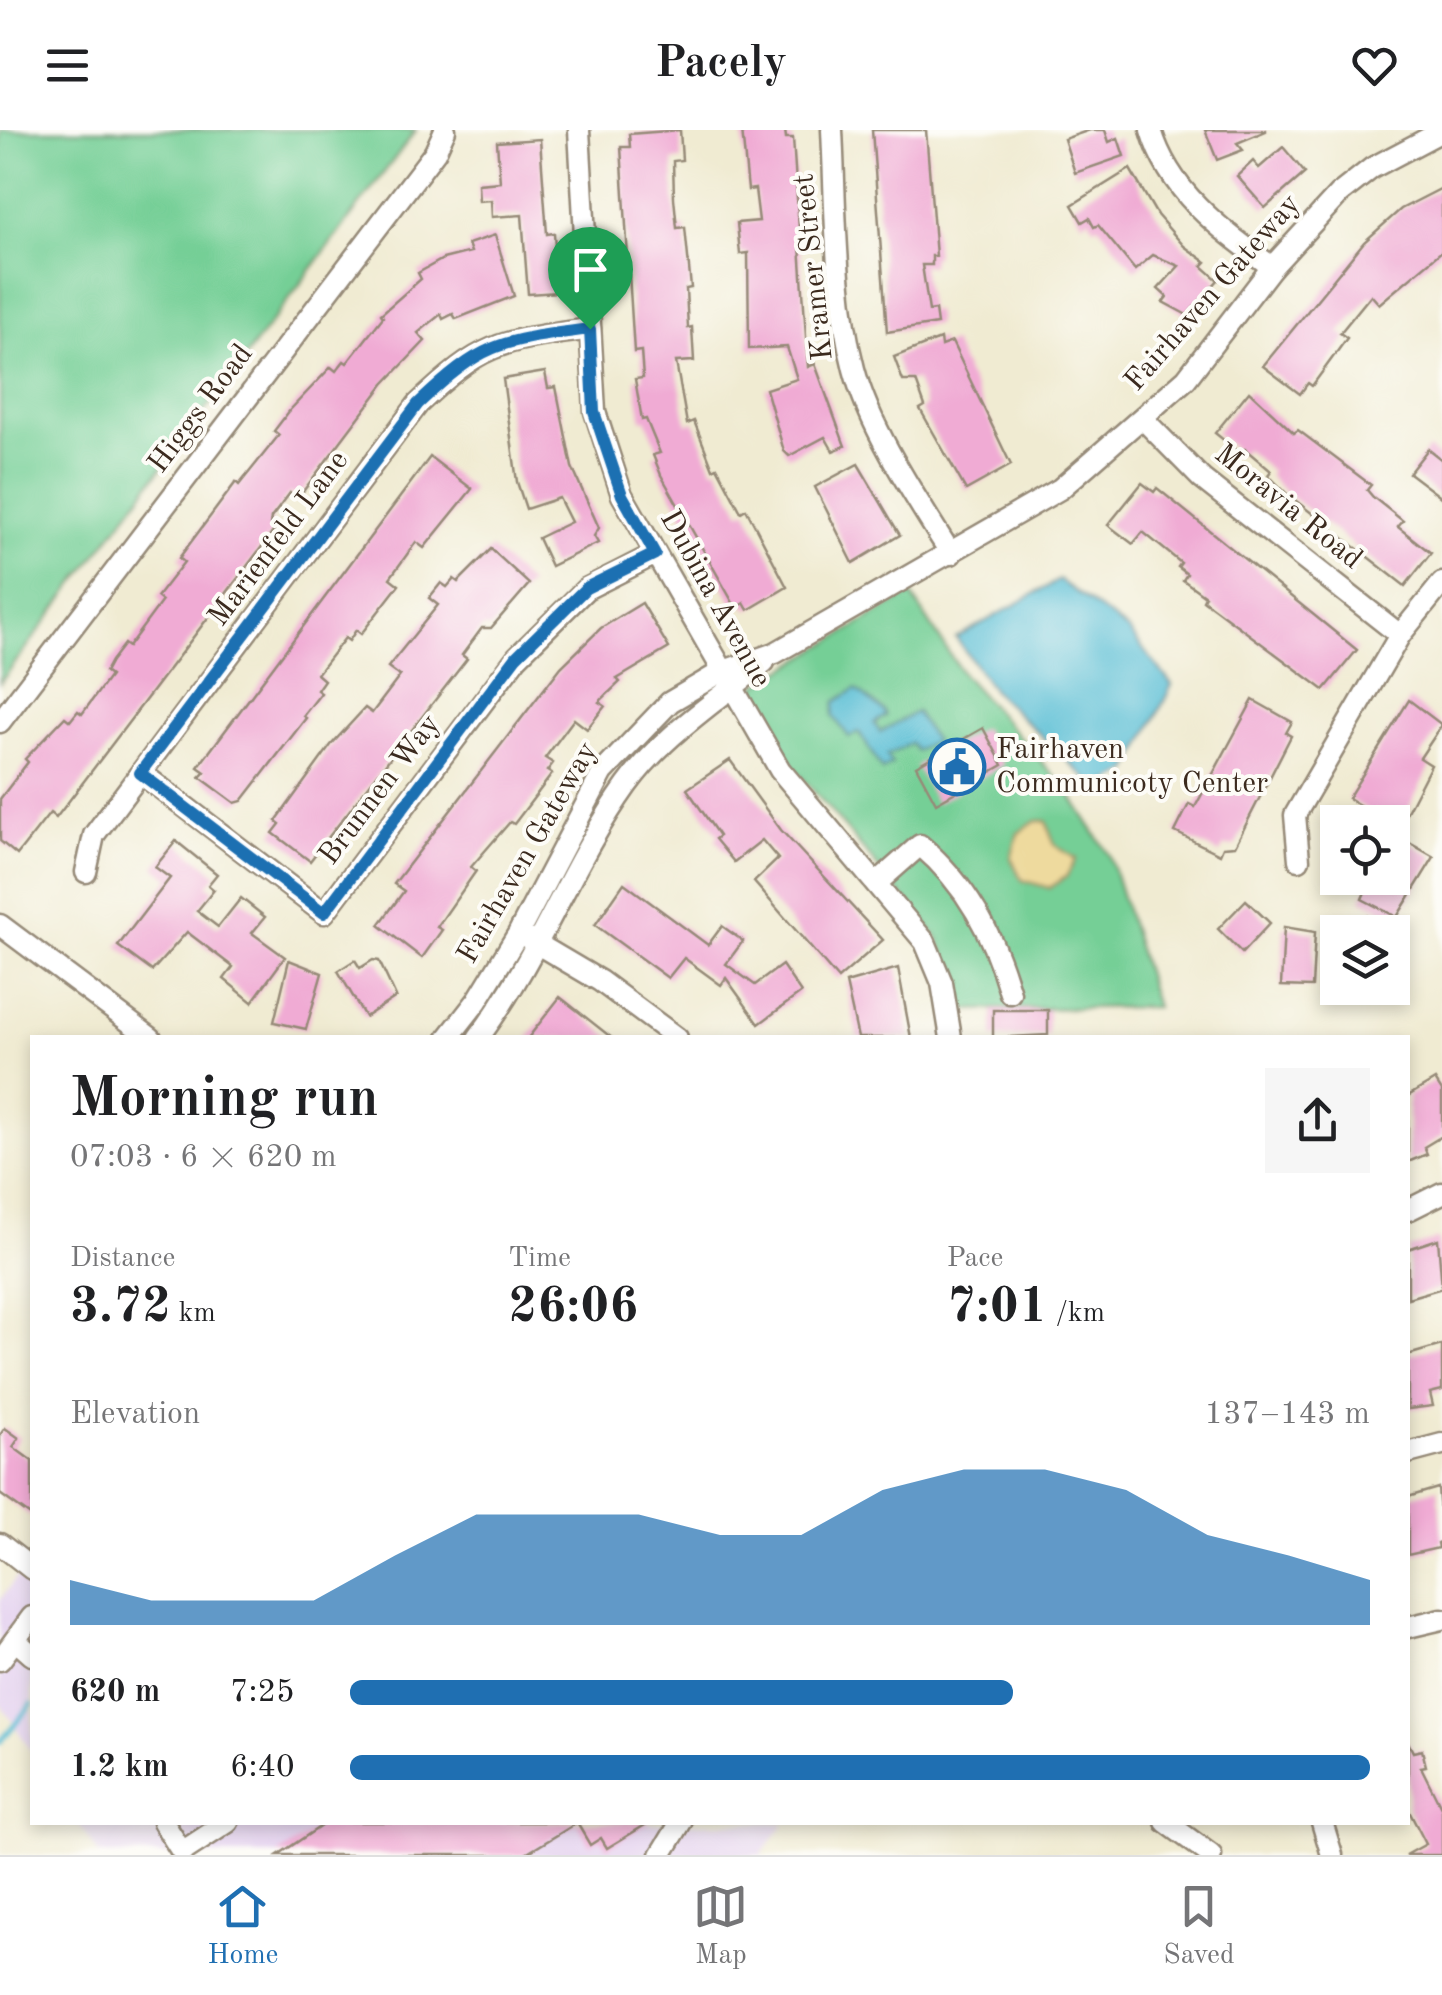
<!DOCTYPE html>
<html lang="en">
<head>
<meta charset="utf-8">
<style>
  body { margin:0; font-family:"Old Standard TT",serif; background:#f6f6f6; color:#202124; height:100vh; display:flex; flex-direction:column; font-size:38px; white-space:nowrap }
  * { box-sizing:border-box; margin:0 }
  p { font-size:32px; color:#757577 }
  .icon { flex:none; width:55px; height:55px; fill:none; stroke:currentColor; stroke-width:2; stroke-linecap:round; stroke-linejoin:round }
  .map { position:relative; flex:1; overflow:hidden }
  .panel { position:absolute; left:30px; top:905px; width:1380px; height:790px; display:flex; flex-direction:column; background:#fff; border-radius:0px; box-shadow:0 5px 15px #0003 }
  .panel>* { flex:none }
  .fabs { position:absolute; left:1320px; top:675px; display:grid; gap:20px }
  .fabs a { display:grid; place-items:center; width:90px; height:90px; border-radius:0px; background:#fff; box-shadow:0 5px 15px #0003; font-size:50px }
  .pin { position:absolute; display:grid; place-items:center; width:85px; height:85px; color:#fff; margin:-102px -42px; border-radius:50% 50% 50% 0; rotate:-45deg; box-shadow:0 0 10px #0007 }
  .pin .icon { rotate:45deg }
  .round { display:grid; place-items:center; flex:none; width:105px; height:105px; border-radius:0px; background:#f6f6f6 }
  .overview { display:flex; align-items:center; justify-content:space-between; height:170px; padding:0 40px }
  h1 { font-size:55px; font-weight:700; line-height:75px }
  .metrics { display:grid; grid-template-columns:repeat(3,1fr); gap:15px; height:170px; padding:10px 40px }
  .metrics div { display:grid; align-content:center }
  .metrics b { font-size:50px; font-weight:700 }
  .metrics small { font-size:28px; font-weight:400 }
  .metrics p { font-size:28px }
  .chart { height:280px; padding:20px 40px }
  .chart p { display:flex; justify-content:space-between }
  .chart svg { width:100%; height:180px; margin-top:10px; fill:#1f6fb2; opacity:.7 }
  ul { padding:0 40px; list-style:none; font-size:32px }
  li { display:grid; grid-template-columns:160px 120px 1fr; align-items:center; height:75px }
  li i { height:25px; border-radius:12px; background:#1f6fb2 }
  header { display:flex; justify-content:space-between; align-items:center; height:130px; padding:0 40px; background:#fff; font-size:45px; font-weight:700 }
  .tab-bar { display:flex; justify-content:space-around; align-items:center; height:140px; border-top:2px solid #e0e0e0; background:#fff; font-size:28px; color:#757577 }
  .tab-bar a { display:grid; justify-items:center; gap:5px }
  .tab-bar .active { color:#1f6fb2 }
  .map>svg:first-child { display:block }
  .built { fill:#e5d3f0 }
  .green { fill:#75cf96; stroke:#587c5a; stroke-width:2.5 }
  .sand { fill:#eeda9e; stroke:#94825e; stroke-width:2.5 }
  .water { fill:#56bdd4; stroke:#487479; stroke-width:2.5 }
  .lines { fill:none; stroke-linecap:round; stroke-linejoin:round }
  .stream { stroke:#56bdd4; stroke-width:5 }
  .building { fill:#f0abd4 }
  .minor-casing { stroke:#968a78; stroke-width:25 }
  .minor { stroke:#fff; stroke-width:20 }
  .route-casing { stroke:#fff; stroke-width:20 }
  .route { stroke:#1f6fb2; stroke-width:12 }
  .labels { text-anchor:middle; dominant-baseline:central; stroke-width:8; stroke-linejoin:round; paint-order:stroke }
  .street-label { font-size:30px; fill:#3b2a1e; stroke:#fdfcf7 }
  .poi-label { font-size:30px; fill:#3b2a1e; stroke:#fdfcf7; text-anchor:start }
</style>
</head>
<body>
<header><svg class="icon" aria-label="menu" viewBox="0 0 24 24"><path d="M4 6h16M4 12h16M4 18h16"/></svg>Pacely<svg class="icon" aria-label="heart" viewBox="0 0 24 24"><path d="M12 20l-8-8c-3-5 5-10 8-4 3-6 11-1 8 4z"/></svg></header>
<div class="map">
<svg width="1442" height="1725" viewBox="0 0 1442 1725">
  <rect width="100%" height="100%" fill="#fdfcf7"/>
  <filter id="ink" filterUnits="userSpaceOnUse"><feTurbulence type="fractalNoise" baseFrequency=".01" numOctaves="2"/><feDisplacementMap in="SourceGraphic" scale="20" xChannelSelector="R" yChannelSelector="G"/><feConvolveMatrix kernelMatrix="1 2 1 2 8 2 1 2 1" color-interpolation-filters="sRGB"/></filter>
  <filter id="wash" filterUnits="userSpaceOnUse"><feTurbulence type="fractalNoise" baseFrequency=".0048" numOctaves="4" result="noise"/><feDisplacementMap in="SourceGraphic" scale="40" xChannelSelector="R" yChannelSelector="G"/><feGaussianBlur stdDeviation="2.25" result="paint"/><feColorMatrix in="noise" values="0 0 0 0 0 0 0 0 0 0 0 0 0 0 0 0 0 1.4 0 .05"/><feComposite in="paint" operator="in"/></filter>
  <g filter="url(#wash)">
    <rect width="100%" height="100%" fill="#f0ebd2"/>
    <g class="built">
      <polygon points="32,1427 32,1622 0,1573 0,1470"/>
      <polygon points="78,1693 785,1693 761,1725 99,1725"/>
    </g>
    <g class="green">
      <polygon points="0,0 416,0 0,553"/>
      <polygon points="911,464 963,545 1068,661 1109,725 1156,877 959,880 951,841 938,808 789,632 752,577 755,556"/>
    </g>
    <polygon class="sand" points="1036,691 1046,691 1055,715 1076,729 1066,747 1049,758 1022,750 1011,728 1018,703"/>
    <g class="water">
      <polygon points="1059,450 1128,500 1172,555 1129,641 1097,658 994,562 956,508"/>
      <polygon points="856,559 884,581 886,586 874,593 880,602 916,582 934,611 916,621 910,613 887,626 892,634 882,640 859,602 849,607 833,586 835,572"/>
    </g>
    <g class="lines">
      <polyline class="stream" points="0,1612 32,1574"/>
    </g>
    <g id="blocks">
      <g class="building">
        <polygon points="680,0 682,30 673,31 674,68 677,98 685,97 691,158 686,159 688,198 692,197 694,231 676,232 687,294 694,291 713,339 717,337 741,382 746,379 787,457 748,480 744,473 736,478 661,345 653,325 660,323 646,289 642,290 635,249 643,248 641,221 634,222 621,17 630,17 629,4"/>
        <polygon points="742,0 785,0 786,8 793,8 808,237 815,234 845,316 833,321 825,307 789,326 784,321 766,259 797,249 787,217 749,219 748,123 740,124 737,93 759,91 755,59 748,60"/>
        <polygon points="872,0 926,0 936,126 932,126 932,135 922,135 929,181 935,180 937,194 887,202"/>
        <polygon points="1090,0 1105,0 1109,12 1118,8 1124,26 1075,43 1064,9"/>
        <polygon points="1205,0 1266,0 1266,1 1237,13 1243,20 1217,30"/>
        <polygon points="540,9 547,104 554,103 558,162 528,164 522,85 492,87 491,70 479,71 478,54 500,52 497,12"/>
        <polygon points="1283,17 1305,43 1265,78 1237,46 1253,31 1259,38"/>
        <polygon points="1130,39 1157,85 1184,116 1206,132 1202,136 1218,150 1187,185 1163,172 1167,167 1158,159 1179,136 1153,125 1135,140 1098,95 1094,97 1089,88 1082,92 1072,75"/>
        <polygon points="1442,58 1442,121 1379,174 1371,165 1340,203 1347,208 1312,256 1308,253 1300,264 1263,236 1364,112 1401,79"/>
        <polygon points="495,105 514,166 456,189 453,184 443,189 441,184 418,203 425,211 384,254 298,368 290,363 271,388 270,394 276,398 56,688 50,683 17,725 0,711 0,669 28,632 25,629 65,587 70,591 78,581 82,584 110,546 105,542 111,531 124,514 128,517 162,471 157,467 184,432 179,428 236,352 239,355 279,305 274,301 290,280 331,237 336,241 344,231 347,233 383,187 381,184 421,149 418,143 443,129 471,122 468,114"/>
        <polygon points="940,209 941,216 952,212 1011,335 966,360 920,279 925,276 916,251 903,251 894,227"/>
        <polygon points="545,242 548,258 556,257 572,337 599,398 594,406 598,413 551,436 538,408 571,392 559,368 526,379 517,352 503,249"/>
        <polygon points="1249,261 1294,303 1298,300 1371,355 1367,360 1373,367 1403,391 1398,397 1431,423 1405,456 1286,363 1268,345 1271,341 1245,319 1241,324 1215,303"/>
        <polygon points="1428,319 1442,330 1442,368 1409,343"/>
        <polygon points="430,327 472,359 424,418 416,412 390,448 399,455 361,504 356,500 349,511 345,508 317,544 324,550 317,560 321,563 303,586 306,588 242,671 235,673 200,647 205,642 198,637"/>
        <polygon points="858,334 900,405 853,433 815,357"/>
        <polygon points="1142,353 1154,362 1157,358 1357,520 1324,560 1203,470 1205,466 1183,450 1187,444 1178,437 1181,433 1143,402 1133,414 1108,395"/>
        <polygon points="491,419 529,454 491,498 482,498 462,525 467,529 310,731 273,703 280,694 276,691 331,615 365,578 372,583 400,546 388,537 438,475 429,468 441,453 447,457 454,449 458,452"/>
        <polygon points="642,473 669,518 617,549 620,552 599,572 605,576 587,599 574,589 545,628 553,633 547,641 552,644 514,694 510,692 471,737 476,741 437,797 442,800 422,828 379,795 404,761 394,754 561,537 601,498"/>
        <polygon points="1253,570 1292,592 1286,603 1291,606 1235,716 1223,717 1220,724 1175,702 1189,674 1195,677"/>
        <polygon points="1409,570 1442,595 1420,628 1431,635 1398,699 1348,668"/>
        <polygon points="983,598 1003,635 936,673 916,636"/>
        <polygon points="730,630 781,700 883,810 838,849 754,752 778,729 762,710 734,732 715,709 719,706 687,659"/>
        <polygon points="1392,703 1434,727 1397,787 1362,769 1371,748 1392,748"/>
        <polygon points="176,711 217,744 208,755 214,760 197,781 218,797 241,768 265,787 252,803 285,827 252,872 224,849 233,837 187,802 152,841 118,816 170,748 155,737"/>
        <polygon points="624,753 708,815 722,796 743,811 726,834 755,855 782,835 801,863 759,894 726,848 721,855 684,828 668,848 595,795"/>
        <polygon points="1246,770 1270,793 1242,823 1218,799"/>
        <polygon points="1367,786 1378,802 1341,802"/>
        <polygon points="1284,797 1315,802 1312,857 1281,856"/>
        <polygon points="289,830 322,843 306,899 274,892"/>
        <polygon points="355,830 360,838 373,830 379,831 396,867 365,887 338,841"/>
        <polygon points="898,838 911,908 858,908 846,853"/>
        <polygon points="560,867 612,908 528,908"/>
        <polygon points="993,880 1048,880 1048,905 993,908"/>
        <polygon points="1435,950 1442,961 1442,1006 1424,1017 1427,1024 1408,1032 1408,966"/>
        <polygon points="1438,1109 1442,1158 1408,1168 1408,1119"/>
        <polygon points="1442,1215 1442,1260 1430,1263 1433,1276 1408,1279 1408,1225"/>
        <polygon points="5,1298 19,1308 13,1317 32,1331 32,1387 0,1364 0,1305"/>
        <polygon points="1438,1358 1442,1411 1437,1413 1438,1418 1408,1425 1408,1367"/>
        <polygon points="1408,1612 1413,1622 1422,1620 1426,1636 1421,1637 1442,1679 1442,1725 1406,1725 1426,1714 1408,1679"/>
        <polygon points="327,1692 650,1692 607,1718 601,1708 590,1715 577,1693 524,1725 278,1725"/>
      </g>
    </g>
  </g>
  <g filter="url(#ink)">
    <use href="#blocks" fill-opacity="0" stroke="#968a78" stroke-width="2.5"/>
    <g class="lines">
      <g class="minor-casing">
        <g id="minor">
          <polyline points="579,0 595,282 622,365 780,640 925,812 942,853 951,908"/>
          <path d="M 832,0 C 836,79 834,162 854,239 C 870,300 918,371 951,424"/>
          <path d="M 1151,0 C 1169,63 1223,101 1272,137"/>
          <polyline points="1143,289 1202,349 1400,505"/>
          <polyline points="0,592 435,22 445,0"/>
          <polyline points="141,643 324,783 517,527 586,459 655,424"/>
          <polyline points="1299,730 1295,685 1400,505 1442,453"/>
          <path d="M 86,742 L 94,705 L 418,274 C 484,211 500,211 590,199"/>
          <path d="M 878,752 L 920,715 C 967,755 993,804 1010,863"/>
          <polyline points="0,795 151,908"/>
          <polyline points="529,809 600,851 677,908"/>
          <polyline points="448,908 477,871 518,804 603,642 670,572 721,542 775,523 1060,359 1186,249 1272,137 1339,64 1372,38 1442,1"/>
          <path d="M 478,908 C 538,829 571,733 627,655 C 663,605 717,571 764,532"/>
          <polyline points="1408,1080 1442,1063"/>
          <polyline points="1408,1323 1442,1314"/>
          <polyline points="0,1414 32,1439"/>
          <polyline points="1408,1497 1442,1489"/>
          <polyline points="15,1510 32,1525"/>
          <polyline points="0,1530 32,1487"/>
          <polyline points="163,1692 182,1722 228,1692"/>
          <polyline points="1166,1692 1211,1725"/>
          <polyline points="1322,1692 1332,1725"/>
          <polyline points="661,1725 681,1692"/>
        </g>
      </g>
      <use href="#minor" class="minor"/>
    </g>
  </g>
  <g class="lines" filter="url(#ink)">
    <g class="route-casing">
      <path id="route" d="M 590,199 L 594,282 L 622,365 L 655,424 L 586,458 L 516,527 L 324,783 L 140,643 L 418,274 C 484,211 500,211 590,199 Z"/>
    </g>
    <use href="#route" class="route"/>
  </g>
  <defs>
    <g id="civic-ring" transform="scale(2.875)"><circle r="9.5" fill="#fdfcf7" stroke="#1f6fb2" stroke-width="1.5"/><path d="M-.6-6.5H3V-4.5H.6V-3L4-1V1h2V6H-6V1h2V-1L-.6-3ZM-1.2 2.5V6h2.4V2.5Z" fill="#1f6fb2"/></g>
  </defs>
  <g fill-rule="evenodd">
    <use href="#civic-ring" x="957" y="637"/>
  </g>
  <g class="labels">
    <g class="street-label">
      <text transform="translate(814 137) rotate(-96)">Kramer Street</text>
      <text transform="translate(1213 163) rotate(-49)">Fairhaven Gateway</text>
      <text transform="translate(201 279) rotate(-53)">Higgs Road</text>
      <text transform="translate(1288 377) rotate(39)">Moravia Road</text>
      <text transform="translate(279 409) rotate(-53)">Marienfeld Lane</text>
      <text transform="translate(715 469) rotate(61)">Dubina Avenue</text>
      <text transform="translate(380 660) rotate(-53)">Brunnen Way</text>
      <text transform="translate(528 723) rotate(-60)">Fairhaven Gateway</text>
    </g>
    <g class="poi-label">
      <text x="996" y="620">Fairhaven<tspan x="996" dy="34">Communicoty Center</tspan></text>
    </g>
  </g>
</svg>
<div class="fabs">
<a><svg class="icon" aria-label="locate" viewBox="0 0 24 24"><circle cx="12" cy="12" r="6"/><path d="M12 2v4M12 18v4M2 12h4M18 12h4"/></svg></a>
<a><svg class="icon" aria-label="layers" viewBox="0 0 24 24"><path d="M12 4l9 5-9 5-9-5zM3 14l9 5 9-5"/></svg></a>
</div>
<div class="pin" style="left:590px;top:199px;background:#1e9e55"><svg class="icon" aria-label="arrive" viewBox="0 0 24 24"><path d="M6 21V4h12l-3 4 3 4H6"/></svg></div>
<section class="panel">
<div class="overview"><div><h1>Morning run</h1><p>07:03 · 6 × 620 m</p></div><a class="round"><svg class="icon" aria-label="share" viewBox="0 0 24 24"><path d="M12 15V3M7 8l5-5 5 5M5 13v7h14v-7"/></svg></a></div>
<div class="metrics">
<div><p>Distance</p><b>3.72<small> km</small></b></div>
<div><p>Time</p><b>26:06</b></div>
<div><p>Pace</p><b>7:01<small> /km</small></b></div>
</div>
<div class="chart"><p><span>Elevation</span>137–143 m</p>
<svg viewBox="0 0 160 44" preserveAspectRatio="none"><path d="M0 44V33L10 38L20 38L30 38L40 27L50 17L60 17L70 17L80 22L90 22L100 11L110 6L120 6L130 11L140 22L150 27L160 33V44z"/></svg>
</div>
<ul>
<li><b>620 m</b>7:25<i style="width:65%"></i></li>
<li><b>1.2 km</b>6:40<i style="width:100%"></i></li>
</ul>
</section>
</div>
<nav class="tab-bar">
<a class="active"><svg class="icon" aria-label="home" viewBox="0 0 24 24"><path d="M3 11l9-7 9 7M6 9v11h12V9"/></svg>Home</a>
<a><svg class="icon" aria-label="map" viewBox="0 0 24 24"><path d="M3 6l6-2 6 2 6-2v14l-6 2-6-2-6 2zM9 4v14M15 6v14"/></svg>Map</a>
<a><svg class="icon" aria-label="saved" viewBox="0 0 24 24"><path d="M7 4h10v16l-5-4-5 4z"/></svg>Saved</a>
</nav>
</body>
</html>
